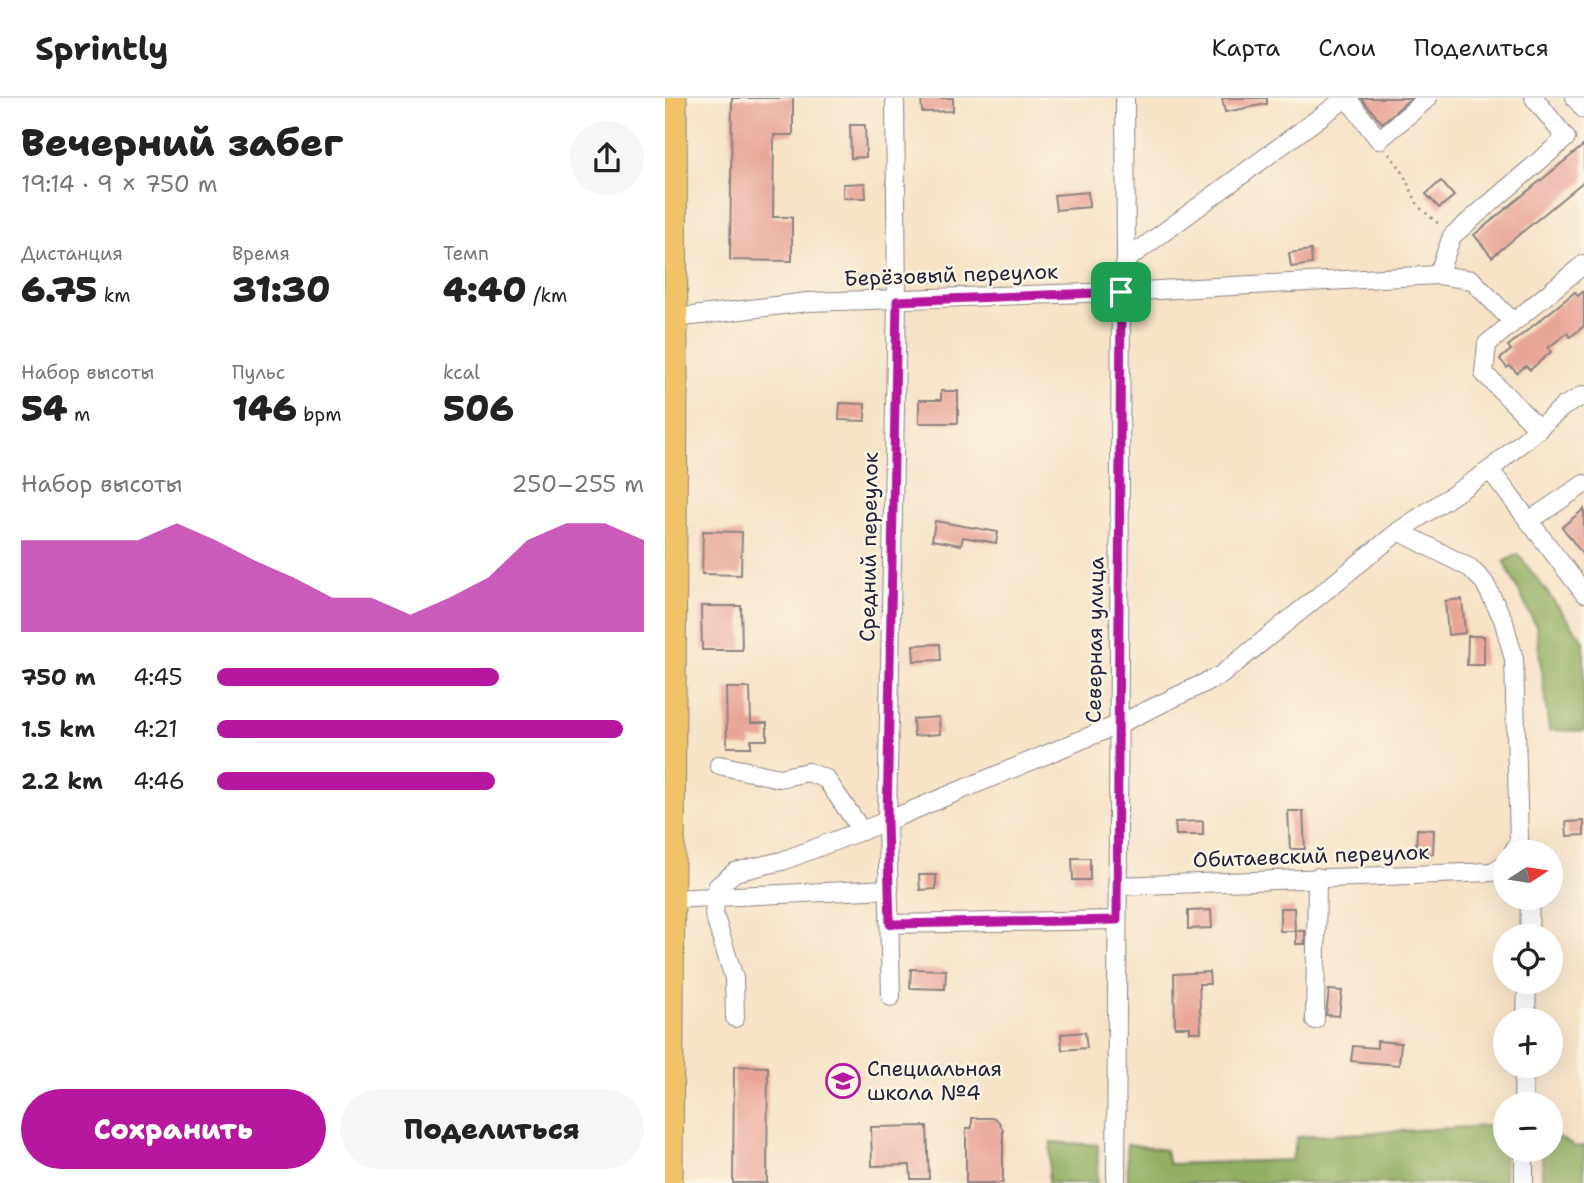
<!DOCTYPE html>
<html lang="ru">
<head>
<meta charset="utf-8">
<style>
  body { margin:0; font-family:"Shantell Sans",sans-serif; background:#f6f6f6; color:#222; height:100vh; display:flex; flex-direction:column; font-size:26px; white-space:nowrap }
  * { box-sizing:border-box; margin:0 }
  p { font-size:23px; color:#767676 }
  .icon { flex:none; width:38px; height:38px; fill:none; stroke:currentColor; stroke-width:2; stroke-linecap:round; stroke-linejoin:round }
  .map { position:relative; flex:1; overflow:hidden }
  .panel { display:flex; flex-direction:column; background:#fff; width:665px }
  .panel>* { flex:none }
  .needle { width:46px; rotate:78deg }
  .controls { position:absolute; left:828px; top:742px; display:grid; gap:14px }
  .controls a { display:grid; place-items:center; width:70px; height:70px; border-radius:50%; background:#fff; box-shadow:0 7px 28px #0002; font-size:35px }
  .pin { position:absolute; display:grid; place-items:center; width:60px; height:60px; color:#fff; margin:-30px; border-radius:14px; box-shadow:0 4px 10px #0006 }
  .round { display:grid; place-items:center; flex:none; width:74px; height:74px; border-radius:37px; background:#f6f6f6 }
  .summary { display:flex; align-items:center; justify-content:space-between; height:119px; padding:0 21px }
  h1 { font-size:38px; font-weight:800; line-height:52px }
  .stats { display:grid; grid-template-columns:repeat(3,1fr); gap:10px; height:119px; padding:7px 21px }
  .stats div { display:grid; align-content:center }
  .stats b { font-size:35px; font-weight:800 }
  .stats small { font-size:19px; font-weight:400 }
  .stats p { font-size:19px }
  .chart { height:196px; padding:14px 21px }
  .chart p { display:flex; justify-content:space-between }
  .chart svg { width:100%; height:126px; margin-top:7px; fill:#b5179e; opacity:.7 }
  .primary-button { display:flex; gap:14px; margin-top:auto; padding:14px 21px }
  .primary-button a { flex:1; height:80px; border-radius:42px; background:#b5179e; color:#fff; font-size:28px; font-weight:800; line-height:80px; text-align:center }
  .primary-button a+a { background:#f6f6f6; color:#222 }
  ul { padding:0 21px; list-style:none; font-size:23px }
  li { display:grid; grid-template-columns:112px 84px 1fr; align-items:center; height:52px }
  li i { height:18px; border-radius:9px; background:#b5179e }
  header { display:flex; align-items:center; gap:42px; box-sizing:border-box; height:98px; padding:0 35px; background:#fff; border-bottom:2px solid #e0e0e0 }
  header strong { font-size:33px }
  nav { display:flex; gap:38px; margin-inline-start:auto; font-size:24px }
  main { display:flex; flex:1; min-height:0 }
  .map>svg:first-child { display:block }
  .forest { fill:#92ae60; stroke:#5a684e; stroke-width:2 }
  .building { fill:#e9a59a }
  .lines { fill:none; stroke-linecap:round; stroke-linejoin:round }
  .minor-casing { stroke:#8c8282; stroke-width:20 }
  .major-casing { stroke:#8c8282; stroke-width:25 }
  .path { stroke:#8c8282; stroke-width:2.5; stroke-dasharray:2 5; stroke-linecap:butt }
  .minor { stroke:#fff; stroke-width:18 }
  .major { stroke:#f0c369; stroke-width:23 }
  .route-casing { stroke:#fff; stroke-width:14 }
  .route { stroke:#b5179e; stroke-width:9 }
  .labels { text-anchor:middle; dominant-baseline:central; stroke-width:5; stroke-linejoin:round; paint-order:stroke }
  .street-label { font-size:21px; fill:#22223b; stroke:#fcf5e5 }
  .poi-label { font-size:21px; fill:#22223b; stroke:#fcf5e5; text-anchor:start }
</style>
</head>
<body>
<header>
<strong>Sprintly</strong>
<nav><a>Карта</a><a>Слои</a><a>Поделиться</a></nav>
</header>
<main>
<section class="panel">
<div class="summary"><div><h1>Вечерний забег</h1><p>19:14 · 9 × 750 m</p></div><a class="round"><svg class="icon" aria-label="share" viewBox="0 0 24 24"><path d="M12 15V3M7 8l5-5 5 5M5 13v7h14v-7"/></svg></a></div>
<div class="stats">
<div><p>Дистанция</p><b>6.75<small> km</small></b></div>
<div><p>Время</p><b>31:30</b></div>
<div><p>Темп</p><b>4:40<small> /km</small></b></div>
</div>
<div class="stats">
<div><p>Набор высоты</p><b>54<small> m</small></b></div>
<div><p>Пульс</p><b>146<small> bpm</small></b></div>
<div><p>kcal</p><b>506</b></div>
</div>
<div class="chart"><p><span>Набор высоты</span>250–255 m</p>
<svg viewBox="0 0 160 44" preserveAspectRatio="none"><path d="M0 44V12L10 12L20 12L30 12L40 6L50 12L60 19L70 25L80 32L90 32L100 38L110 32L120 25L130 12L140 6L150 6L160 12V44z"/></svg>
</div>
<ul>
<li><b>750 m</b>4:45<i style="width:66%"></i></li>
<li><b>1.5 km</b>4:21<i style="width:95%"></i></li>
<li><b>2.2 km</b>4:46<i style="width:65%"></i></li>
</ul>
<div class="primary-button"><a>Сохранить</a><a>Поделиться</a></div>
</section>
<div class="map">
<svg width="919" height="1085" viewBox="0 0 919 1085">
  <rect width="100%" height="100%" fill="#fcf5e5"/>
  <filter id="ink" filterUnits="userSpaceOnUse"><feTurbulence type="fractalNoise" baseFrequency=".0143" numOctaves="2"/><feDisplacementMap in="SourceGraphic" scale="14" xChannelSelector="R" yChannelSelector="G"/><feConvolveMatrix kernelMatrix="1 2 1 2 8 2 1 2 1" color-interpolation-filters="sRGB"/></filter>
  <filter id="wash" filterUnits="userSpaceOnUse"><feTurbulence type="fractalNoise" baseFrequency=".00686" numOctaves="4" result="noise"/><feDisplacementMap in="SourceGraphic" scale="28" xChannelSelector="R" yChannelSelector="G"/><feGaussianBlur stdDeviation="1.57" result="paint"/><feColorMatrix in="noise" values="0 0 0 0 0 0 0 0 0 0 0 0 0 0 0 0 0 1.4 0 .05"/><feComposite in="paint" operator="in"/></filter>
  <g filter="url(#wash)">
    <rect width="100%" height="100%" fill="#f6e3c8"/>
    <g class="forest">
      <polygon points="853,456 919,543 919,633 884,632 871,528 839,464"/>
      <polygon points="837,1027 840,1085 463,1085 462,1046 500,1052 504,1066 627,1062 632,1039"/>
      <polygon points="886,1035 911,1049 919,1048 919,1085 877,1085 877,1052 886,1052"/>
      <polygon points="386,1044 433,1047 432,1085 383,1085"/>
    </g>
    <g id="blocks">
      <g class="building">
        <polygon points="67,0 128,0 128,37 109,37 108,119 127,119 127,163 65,162"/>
        <polygon points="256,0 288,0 288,13 257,14"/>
        <polygon points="557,0 602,0 602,6 560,14"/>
        <polygon points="696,0 746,0 717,25"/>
        <polygon points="185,27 200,27 201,59 186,60"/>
        <polygon points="919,47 919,83 827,159 809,137"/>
        <polygon points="776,83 789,98 774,110 761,96"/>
        <polygon points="200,85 201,100 178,100 178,86"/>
        <polygon points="423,94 424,109 391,112 389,97"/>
        <polygon points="646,152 647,166 626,169 624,155"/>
        <polygon points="919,193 919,228 905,239 902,235 883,250 886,254 865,272 861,268 852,275 845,268 842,270 835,261 846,252 843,248 910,194 913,198"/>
        <polygon points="276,293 293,293 293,325 254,325 254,302 276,302"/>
        <polygon points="175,305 200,306 200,323 174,322"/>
        <polygon points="919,411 919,458 897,429"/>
        <polygon points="270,423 333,434 331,445 298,439 296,447 267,442"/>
        <polygon points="38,433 77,434 76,477 37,476"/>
        <polygon points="797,501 800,535 783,537 780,503"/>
        <polygon points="36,508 76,508 77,552 37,552"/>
        <polygon points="803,538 819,538 819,567 802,567"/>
        <polygon points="275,546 276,562 249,563 248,547"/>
        <polygon points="61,590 85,590 86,625 102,625 102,642 86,642 86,649 62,649"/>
        <polygon points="274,619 275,636 249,638 248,621"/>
        <polygon points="623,713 638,713 640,751 625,751"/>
        <polygon points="538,723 538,737 511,737 510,724"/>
        <polygon points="919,723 919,737 902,738 901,724"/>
        <polygon points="752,731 769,732 768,756 751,755"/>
        <polygon points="407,760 425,760 425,782 408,782"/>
        <polygon points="254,777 271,777 271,791 255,792"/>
        <polygon points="615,810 629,810 630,833 615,833"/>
        <polygon points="546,812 547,830 523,831 523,813"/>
        <rect x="631" y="833" width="9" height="13"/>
        <polygon points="246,871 281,872 280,891 245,890"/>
        <polygon points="544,874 545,886 534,886 536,934 525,934 525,929 510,929 509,876"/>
        <polygon points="664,892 677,893 674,918 661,917"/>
        <polygon points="420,934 422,950 397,952 396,936"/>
        <polygon points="712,943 736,945 734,967 686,963 688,948 712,950"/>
        <polygon points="69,968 103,969 102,1085 68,1085"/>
        <polygon points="307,1020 329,1020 334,1024 338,1032 338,1085 301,1085 301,1030 307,1030"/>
        <polygon points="262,1028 264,1081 246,1081 245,1067 207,1068 206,1029"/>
      </g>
    </g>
  </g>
  <g filter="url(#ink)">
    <use href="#blocks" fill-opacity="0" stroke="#8c8282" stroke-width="2"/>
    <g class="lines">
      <g class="minor-casing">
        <g id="minor">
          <polyline points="682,0 714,42 763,0"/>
          <polyline points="910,0 919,11"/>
          <polyline points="461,162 681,0"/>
          <polyline points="11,220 142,204 456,194 773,177"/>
          <polyline points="847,223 807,182 773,177 787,138 901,40 869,0"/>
          <polyline points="874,331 819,275 822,246 919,166"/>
          <polyline points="825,372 919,495"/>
          <polyline points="864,423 919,386"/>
          <polyline points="734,433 805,470 819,484 838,521 849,561 854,743 848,754"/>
          <polyline points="54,667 114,680 143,674 161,681 197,733"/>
          <polyline points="452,788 827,774 840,766"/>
          <polyline points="6,801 224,791"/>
          <polyline points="225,826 452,822"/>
          <polyline points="864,838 865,800"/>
          <polyline points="226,899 222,723 232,203 230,0"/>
          <polyline points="70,920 69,880 49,816 52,789 70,774 117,763 222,723 452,627 556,577 734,433 825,372 899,308 919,297"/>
          <polyline points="650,922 652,779"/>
          <polyline points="861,922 862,884"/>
          <polyline points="858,1006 859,968"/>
          <polyline points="859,1052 859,1085"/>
          <polyline points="451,1085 456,194 461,162 460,0"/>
        </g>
      </g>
      <g class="major-casing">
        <polyline id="major" points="6,1085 11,282 10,0"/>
      </g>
      <polyline class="path" points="724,56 736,71 754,109 775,127"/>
      <use href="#minor" class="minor"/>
      <use href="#major" class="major"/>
    </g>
  </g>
  <g class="lines" filter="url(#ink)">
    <g class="route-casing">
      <polygon id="route" points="456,194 452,822 225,826 222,723 232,203"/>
    </g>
    <use href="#route" class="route"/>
  </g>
  <defs>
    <g id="school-ring" transform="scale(1.75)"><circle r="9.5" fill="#fcf5e5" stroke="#b5179e" stroke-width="1.5"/><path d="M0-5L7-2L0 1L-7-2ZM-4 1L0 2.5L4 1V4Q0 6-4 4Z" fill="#b5179e"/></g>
  </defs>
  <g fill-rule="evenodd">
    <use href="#school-ring" x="178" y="983"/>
  </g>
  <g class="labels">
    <g class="street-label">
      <text transform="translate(286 177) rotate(-2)">Берёзовый переулок</text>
      <text transform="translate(204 449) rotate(-89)">Средний переулок</text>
      <text transform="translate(430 542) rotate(-89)">Северная улица</text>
      <text transform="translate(646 758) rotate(-2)">Обитаевский переулок</text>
    </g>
    <g class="poi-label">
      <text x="202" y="971">Специальная<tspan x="202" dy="24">школа №4</tspan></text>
    </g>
  </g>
</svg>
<div class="controls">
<a><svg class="needle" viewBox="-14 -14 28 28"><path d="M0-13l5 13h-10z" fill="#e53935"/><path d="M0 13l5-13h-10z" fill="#767676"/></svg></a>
<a><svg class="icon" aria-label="locate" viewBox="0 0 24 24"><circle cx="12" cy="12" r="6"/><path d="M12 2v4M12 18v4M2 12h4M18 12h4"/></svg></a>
<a>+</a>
<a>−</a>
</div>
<div class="pin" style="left:456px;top:194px;background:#1e9e55"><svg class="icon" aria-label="arrive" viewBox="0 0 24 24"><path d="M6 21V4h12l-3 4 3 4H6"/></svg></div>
</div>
</main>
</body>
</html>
